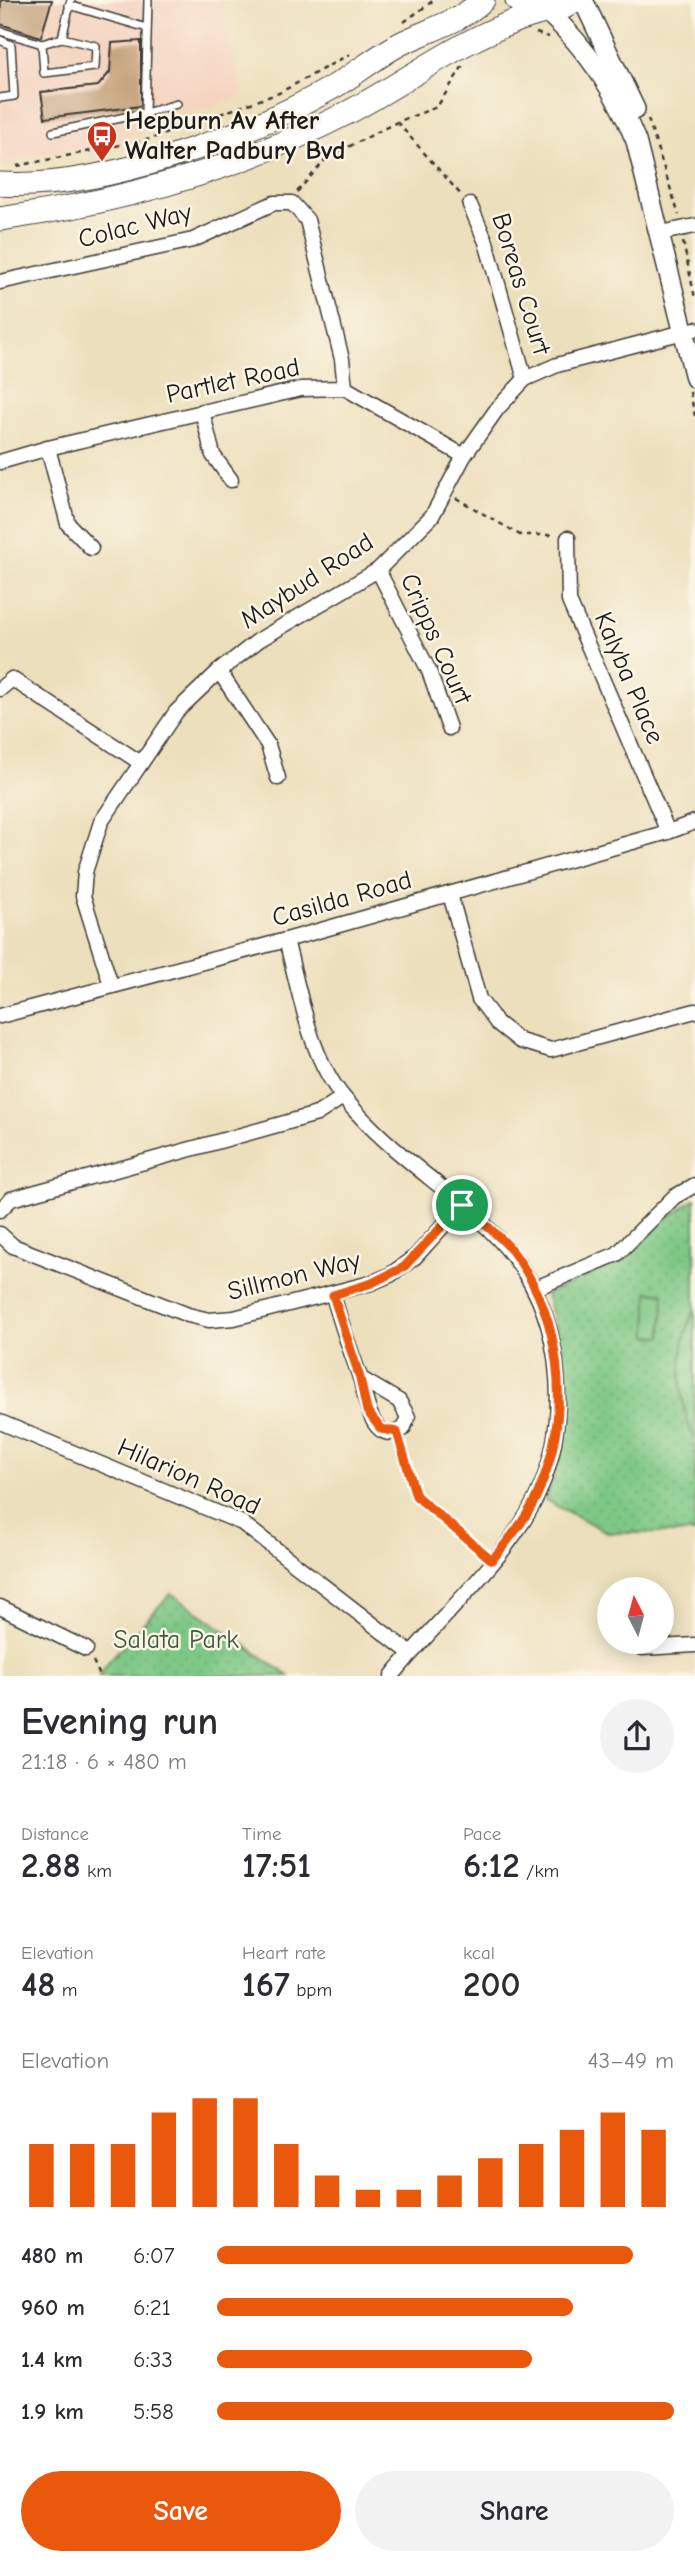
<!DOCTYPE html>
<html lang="en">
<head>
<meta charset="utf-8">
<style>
  body { margin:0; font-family:"Comic Neue",sans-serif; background:#f2f2f3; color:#2b2b33; height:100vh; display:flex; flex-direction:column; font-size:26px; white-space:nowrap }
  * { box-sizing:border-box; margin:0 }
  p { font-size:23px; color:#7c7c81 }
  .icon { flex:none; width:38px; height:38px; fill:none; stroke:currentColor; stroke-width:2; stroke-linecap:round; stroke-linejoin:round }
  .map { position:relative; height:1676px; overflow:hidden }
  .sheet { display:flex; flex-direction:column; background:#fff; flex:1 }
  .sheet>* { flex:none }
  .needle { width:46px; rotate:354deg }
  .buttons { position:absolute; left:597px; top:1577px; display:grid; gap:14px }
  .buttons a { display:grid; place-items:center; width:77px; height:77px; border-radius:50%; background:#fff; box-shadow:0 4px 18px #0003; font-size:35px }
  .pin { position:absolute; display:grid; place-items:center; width:60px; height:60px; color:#fff; margin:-30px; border:4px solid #fff; border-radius:50%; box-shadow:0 2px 7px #0007 }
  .round { display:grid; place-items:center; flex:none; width:74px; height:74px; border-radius:37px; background:#f2f2f3 }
  .head { display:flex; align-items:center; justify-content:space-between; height:119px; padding:0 21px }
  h1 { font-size:38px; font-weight:700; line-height:52px }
  .stats { display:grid; grid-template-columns:repeat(3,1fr); gap:10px; height:119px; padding:7px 21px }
  .stats div { display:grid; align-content:center }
  .stats b { font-size:35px; font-weight:700 }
  .stats small { font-size:19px; font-weight:400 }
  .stats p { font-size:19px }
  .chart { height:196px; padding:14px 21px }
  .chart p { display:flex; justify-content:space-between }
  .chart svg { width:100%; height:126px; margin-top:7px; stroke:#ea580c; stroke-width:6 }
  .action { display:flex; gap:14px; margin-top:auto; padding:14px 21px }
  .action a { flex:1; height:80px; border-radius:42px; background:#ea580c; color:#fff; font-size:28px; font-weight:700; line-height:80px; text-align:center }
  .action a+a { background:#f2f2f3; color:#2b2b33 }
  ul { padding:0 21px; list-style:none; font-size:23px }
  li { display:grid; grid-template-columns:112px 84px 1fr; align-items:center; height:52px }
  li i { height:18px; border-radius:9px; background:#ea580c }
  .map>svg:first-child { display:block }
  .built { fill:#f4d3c0 }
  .park { fill:url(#park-dots); stroke:#4d7250; stroke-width:2 }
  .garden { fill:#7ec885; stroke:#4d7250; stroke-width:2 }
  .building { fill:#c6a580 }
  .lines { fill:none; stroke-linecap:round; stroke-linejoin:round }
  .service-casing { stroke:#3b3934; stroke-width:10 }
  .minor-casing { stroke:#3b3934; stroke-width:17 }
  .secondary-casing { stroke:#3b3934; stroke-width:22 }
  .primary-casing { stroke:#3b3934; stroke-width:25 }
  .path { stroke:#3b3934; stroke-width:2.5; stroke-dasharray:5 5; stroke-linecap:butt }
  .service { stroke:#fff; stroke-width:7 }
  .minor { stroke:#fff; stroke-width:14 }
  .secondary { stroke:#fff; stroke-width:19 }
  .primary { stroke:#fff; stroke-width:23 }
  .route-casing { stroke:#fff; stroke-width:14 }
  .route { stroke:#ea580c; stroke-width:9 }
  .labels { text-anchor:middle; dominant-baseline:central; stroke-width:5; stroke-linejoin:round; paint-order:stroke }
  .poi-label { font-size:26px; font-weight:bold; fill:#1c1c1c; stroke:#fcf5e5; text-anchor:start }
  .street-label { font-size:26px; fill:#1c1c1c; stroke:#fcf5e5 }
  .park-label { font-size:26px; fill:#3e5841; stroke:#fcf5e5 }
</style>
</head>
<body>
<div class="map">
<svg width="695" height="1676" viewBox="0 0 695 1676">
  <defs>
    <pattern id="park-dots" width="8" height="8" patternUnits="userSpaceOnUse" patternTransform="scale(1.75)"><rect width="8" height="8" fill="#7ec885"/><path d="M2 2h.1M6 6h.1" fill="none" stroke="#6cab72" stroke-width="1.8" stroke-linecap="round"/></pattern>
  </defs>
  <rect width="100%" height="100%" fill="#fcf5e5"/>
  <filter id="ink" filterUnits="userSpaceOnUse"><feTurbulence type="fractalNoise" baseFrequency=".0143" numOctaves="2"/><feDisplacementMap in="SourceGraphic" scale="14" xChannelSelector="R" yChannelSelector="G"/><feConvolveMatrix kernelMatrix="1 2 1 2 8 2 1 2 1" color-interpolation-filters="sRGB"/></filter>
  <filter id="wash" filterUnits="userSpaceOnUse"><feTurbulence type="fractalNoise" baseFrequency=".00686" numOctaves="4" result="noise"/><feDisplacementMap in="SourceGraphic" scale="28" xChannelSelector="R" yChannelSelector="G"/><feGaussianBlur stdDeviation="1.57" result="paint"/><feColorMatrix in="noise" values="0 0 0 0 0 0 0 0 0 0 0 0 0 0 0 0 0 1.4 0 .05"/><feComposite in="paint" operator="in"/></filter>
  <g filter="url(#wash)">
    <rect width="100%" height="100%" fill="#ecdfbc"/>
    <polygon class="built" points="0,0 221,0 243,95 121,140 0,163"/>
    <g class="park">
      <polygon points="695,1199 695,1533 609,1533 545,1500 563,1450 565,1362 546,1294 628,1258 659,1224"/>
      <polygon points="171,1593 289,1676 99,1676 108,1662"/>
    </g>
    <g class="garden">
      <polygon points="648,1292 664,1294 662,1337 648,1336"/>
      <path d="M 695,1309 L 695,1440 C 676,1400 676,1347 695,1309 Z"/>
    </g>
    <g id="blocks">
      <g class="building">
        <polygon points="1,0 52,0 41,37 0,24"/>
        <polygon points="141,41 141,106 45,118 41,92 98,86 110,72 112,43"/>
      </g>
    </g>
  </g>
  <g filter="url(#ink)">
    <use href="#blocks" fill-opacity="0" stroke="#3b3934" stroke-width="2"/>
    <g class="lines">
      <g class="service-casing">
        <g id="service">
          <polyline points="69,5 147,28"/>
          <polyline points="0,31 42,44 62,38 96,46 95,67 44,73 42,44"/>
          <polyline points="62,38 71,0"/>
          <polyline points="0,40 11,45 14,96 0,98"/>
          <polyline points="145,113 177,104"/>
          <polyline points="53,132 145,113 148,0"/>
        </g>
      </g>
      <g class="minor-casing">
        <g id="minor">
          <polyline points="470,205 486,242 525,379"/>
          <polyline points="661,233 695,226"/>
          <polyline points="0,282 193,240 274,203 292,203 307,220 342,359 345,388"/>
          <polyline points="202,411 213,455 231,480"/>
          <polyline points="48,448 68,524 91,548"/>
          <polyline points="0,462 48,448 301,389 345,388 464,456"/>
          <polyline points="568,538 569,601 668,832"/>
          <polyline points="378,570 429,671 449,728"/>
          <polyline points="219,671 268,745 278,778"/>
          <polyline points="0,689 12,679 141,763"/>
          <polyline points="450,894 479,999 497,1023 520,1041 551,1050 695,1011"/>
          <path d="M 286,940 C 300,992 309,1056 344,1098 C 427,1198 546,1226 557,1375 C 560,1413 555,1454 540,1489 C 513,1555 437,1619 392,1676"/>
          <polyline points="111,985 83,896 85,872 101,822 176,712 219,671 259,640 378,570 432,516 464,456 497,409 525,379 557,365 695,329"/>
          <polyline points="0,1016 286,940 668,832 695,822"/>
          <polyline points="0,1210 11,1199 317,1114 343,1097"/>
          <polyline points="0,1234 13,1246 188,1315 209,1320 234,1318 371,1283 390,1275 415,1257 462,1205"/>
          <polyline points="536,1288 617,1254 674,1197 695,1185"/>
          <path d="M 333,1295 C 341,1323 350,1350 360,1377 C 366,1396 370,1447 403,1429 L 408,1417 L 399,1401 L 360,1378"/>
          <polyline points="0,1422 242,1523 410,1653"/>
          <polyline points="0,1607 86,1649"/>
          <polyline points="642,1648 695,1645"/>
        </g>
      </g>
      <g class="secondary-casing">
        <g id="secondary">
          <polyline points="583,0 635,109"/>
          <path d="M 549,13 C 588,50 616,91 636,141 L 695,378"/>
        </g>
      </g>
      <g class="primary-casing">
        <g id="primary">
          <path d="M 517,0 C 534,16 557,16 574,0"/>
          <path d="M 0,184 C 100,190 249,136 335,86 C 357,73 376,57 398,45 C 427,30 459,23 483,0"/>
          <path d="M 0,219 C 120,202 241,168 349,112 C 413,78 470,32 541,13"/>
        </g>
      </g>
      <g class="path">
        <polyline points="404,22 434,0"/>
        <polyline points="536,33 549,37"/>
        <polyline points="648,119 679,215"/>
        <polyline points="397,122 462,196"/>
        <polyline points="17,166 150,139 279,93 350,54"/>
        <polyline points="297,192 327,158 397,122 437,107 464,64"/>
        <polyline points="683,242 695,298"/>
        <polyline points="690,392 695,416"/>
        <polyline points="456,498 520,535 555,535"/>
        <polyline points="401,1443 416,1496 484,1553"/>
        <polyline points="93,1661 100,1676"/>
      </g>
      <use href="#service" class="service"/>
      <use href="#minor" class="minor"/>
      <use href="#secondary" class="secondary"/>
      <use href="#primary" class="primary"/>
    </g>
  </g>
  <g class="lines" filter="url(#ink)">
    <g class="route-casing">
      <path id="route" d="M 462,1205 C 478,1219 496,1232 510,1248 C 562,1314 572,1411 540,1488 C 530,1515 510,1538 492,1560 L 416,1496 L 397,1432 L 381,1429 L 367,1411 L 360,1378 L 333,1295 L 372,1283 L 404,1267 Z"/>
    </g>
    <use href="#route" class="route"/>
  </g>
  <defs>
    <g id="bus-pin" transform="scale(1.575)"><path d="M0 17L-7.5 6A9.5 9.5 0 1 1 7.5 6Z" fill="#c8321e" stroke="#fcf5e5"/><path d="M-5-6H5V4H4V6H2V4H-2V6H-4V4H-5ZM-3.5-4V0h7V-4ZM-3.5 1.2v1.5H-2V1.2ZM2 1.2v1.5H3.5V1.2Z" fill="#fff"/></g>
  </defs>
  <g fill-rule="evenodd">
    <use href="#bus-pin" x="102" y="136"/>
  </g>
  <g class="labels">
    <g class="poi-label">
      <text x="125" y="121">Hepburn Av After<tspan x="125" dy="30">Walter Padbury Bvd</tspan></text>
    </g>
    <g class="street-label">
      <text transform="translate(135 226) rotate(-14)">Colac Way</text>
      <text transform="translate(521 284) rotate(73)">Boreas Court</text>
      <text transform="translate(233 381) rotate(-12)">Partlet Road</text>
      <text transform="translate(307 581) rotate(-33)">Maybud Road</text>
      <text transform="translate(436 639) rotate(66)">Cripps Court</text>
      <text transform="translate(629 678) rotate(67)">Kalyba Place</text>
      <text transform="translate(342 899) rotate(-16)">Casilda Road</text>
      <text transform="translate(294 1276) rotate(-14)">Sillmon Way</text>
      <text transform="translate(189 1477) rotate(24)">Hilarion Road</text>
    </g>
    <g class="park-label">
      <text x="176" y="1640">Salata Park</text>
    </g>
  </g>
</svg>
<div class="buttons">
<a><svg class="needle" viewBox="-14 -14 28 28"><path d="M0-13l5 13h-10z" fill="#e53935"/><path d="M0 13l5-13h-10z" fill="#7c7c81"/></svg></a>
</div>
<div class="pin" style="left:462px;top:1205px;background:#1e9e55"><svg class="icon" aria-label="arrive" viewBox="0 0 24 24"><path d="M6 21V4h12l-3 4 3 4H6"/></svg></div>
</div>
<section class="sheet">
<div class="head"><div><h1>Evening run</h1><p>21:18 · 6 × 480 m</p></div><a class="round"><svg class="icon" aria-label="share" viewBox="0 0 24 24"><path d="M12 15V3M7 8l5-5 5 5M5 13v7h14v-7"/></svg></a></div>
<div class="stats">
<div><p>Distance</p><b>2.88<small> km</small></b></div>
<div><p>Time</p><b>17:51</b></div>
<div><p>Pace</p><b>6:12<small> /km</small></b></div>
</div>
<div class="stats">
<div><p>Elevation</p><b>48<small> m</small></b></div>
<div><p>Heart rate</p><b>167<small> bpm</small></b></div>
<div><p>kcal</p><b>200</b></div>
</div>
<div class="chart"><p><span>Elevation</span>43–49 m</p>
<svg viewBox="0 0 160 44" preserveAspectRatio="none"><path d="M5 44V22M15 44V22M25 44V22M35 44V11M45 44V6M55 44V6M65 44V22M75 44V33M85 44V38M95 44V38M105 44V33M115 44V27M125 44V22M135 44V17M145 44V11M155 44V17"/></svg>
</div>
<ul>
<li><b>480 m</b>6:07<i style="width:91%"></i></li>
<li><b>960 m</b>6:21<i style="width:78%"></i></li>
<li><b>1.4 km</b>6:33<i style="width:69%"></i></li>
<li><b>1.9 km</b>5:58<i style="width:100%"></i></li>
</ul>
<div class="action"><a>Save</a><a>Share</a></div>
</section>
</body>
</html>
